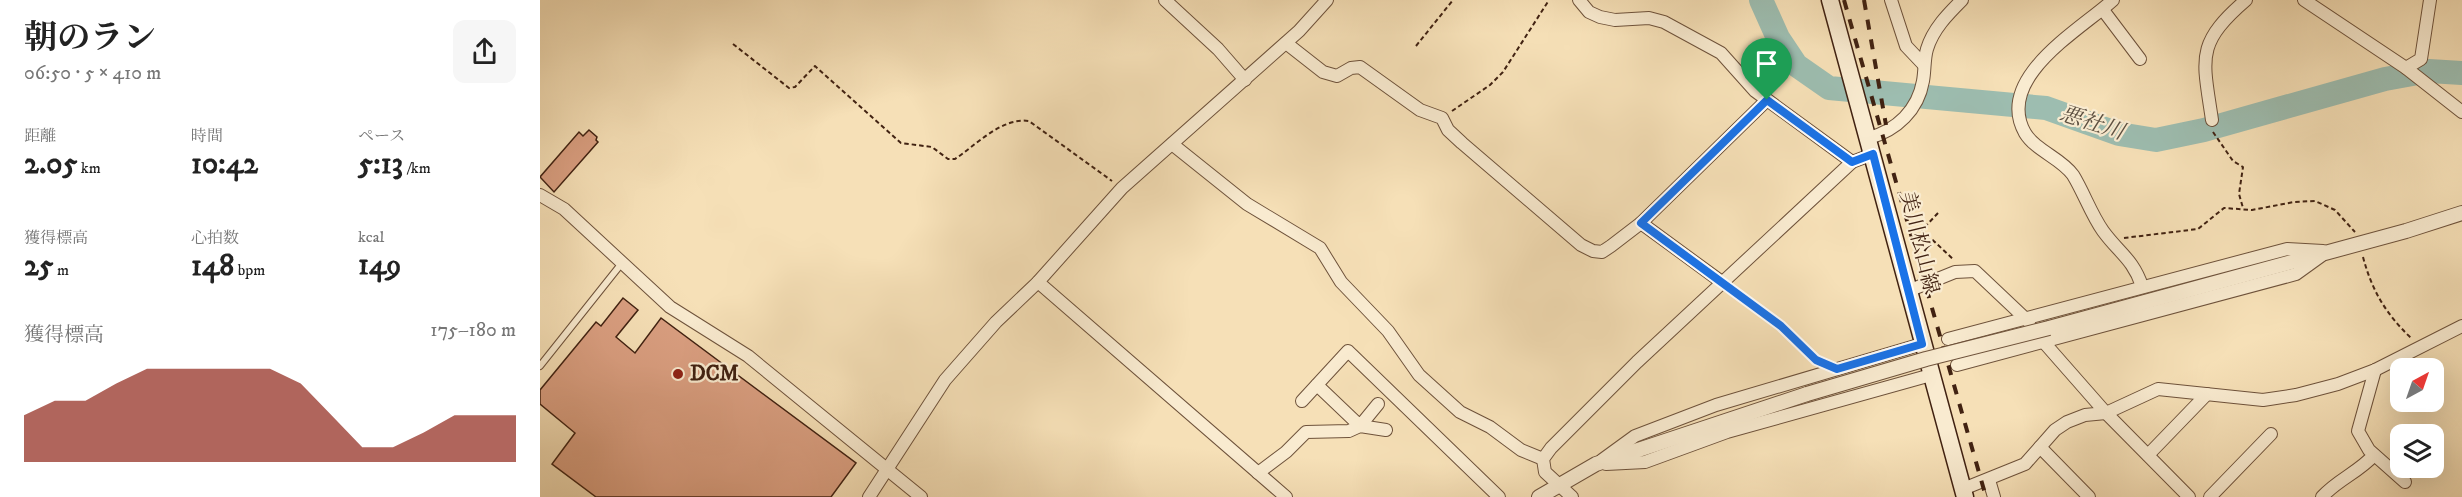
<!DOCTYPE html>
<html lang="ja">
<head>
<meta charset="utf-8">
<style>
  body { margin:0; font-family:"IM FELL DW Pica","Noto Serif JP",serif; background:#f6f6f6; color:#222; height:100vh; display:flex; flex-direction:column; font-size:22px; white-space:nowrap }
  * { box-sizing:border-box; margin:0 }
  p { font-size:20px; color:#767676 }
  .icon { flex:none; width:33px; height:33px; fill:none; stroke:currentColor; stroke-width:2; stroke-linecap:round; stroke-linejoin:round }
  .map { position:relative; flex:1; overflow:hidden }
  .drawer { display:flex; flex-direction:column; background:#fff; width:540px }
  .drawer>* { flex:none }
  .needle { width:39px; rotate:40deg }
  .fabs { position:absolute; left:1850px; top:358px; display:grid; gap:12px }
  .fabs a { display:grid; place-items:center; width:54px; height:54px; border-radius:12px; background:#fff; box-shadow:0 6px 24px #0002; font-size:30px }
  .pin { position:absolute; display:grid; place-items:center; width:51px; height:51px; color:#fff; margin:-62px -26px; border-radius:50% 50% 50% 0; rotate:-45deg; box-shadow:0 0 6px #0007 }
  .pin .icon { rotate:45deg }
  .round { display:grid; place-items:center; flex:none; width:63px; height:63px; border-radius:12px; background:#f6f6f6 }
  .head { display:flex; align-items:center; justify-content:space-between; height:102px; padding:0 24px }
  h1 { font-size:33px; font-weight:700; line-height:45px }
  .figures { display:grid; grid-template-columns:repeat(3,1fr); gap:9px; height:102px; padding:6px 24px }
  .figures div { display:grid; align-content:center }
  .figures b { font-size:30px; font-weight:700 }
  .figures small { font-size:16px; font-weight:400 }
  .figures p { font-size:16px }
  .chart { height:168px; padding:12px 24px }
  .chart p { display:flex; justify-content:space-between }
  .chart svg { width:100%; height:108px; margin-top:6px; fill:#8f2418; opacity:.7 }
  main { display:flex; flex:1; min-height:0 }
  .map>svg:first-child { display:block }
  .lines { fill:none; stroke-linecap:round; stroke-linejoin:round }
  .river { stroke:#9dbdb0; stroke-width:24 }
  .building { fill:#da9f81; stroke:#412212; stroke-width:1.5 }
  .service-casing { stroke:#6e523b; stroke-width:8 }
  .minor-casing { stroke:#6e523b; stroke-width:14 }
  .tertiary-casing { stroke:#6e523b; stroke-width:16 }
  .secondary-casing { stroke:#412212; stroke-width:19 }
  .path { stroke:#412212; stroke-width:2; stroke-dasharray:4.5 3; stroke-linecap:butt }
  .service { stroke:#f9ebd0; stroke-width:6 }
  .minor { stroke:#f9ebd0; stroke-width:12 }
  .tertiary { stroke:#f9ebd0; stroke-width:14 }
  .secondary { stroke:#f9ebd0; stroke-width:16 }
  .rail { stroke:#412212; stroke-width:4; stroke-dasharray:10 10; stroke-linecap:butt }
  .tertiary-bridge-casing { stroke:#6e523b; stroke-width:16; stroke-linecap:butt }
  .tertiary-bridge { stroke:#f9ebd0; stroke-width:14 }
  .route-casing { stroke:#fff; stroke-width:12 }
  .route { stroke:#1a73e8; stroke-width:8 }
  .poi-dot { fill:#8f2418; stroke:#f9ebd0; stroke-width:2 }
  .labels { text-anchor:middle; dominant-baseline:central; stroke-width:4.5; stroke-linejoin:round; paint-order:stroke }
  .street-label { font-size:21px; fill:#412212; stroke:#f9ebd0 }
  .poi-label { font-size:21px; font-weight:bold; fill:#412212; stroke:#f9ebd0; text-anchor:start }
  .water-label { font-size:22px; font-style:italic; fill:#5d5041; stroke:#f9ebd0 }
</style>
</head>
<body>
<main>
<section class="drawer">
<div class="head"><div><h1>朝のラン</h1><p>06:50 · 5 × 410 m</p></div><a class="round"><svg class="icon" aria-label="share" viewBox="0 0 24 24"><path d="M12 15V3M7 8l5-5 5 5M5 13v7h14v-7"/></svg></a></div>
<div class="figures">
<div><p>距離</p><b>2.05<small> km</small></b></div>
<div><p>時間</p><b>10:42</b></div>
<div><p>ペース</p><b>5:13<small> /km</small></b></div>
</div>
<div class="figures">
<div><p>獲得標高</p><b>25<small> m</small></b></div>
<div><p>心拍数</p><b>148<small> bpm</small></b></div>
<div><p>kcal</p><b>149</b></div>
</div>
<div class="chart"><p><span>獲得標高</span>175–180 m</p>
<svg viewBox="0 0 160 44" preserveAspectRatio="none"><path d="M0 44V25L10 19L20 19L30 12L40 6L50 6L60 6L70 6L80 6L90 12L100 25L110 38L120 38L130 32L140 25L150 25L160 25V44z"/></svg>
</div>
</section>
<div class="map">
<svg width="1922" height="497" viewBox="0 0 1922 497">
  <rect width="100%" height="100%" fill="#f6e0b7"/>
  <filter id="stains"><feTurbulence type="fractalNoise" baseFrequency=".00333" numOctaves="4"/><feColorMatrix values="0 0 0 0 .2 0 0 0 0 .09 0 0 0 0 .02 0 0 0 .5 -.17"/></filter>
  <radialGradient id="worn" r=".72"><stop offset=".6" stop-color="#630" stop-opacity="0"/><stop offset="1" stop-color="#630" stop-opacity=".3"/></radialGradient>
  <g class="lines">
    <polyline class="river" points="1221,0 1238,38 1256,65 1289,88 1506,108 1579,134 1616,140 1664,130 1845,79 1889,71 1922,73"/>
  </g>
  <g class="building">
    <polygon points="49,130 57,137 56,140 58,142 14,192 0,177 39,132 43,136"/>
    <polygon points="83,298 98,310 76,337 95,353 121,318 316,463 291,497 56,497 12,464 35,433 0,404 0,390 56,322 61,326"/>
  </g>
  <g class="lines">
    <g class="service-casing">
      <polyline id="service" points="0,366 82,263"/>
    </g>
    <g class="minor-casing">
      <g id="minor">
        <polyline points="625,0 678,49 705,80"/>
        <polyline points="1039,0 1049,12 1060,17 1075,20 1109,18 1124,22 1181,53 1215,91 1312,162"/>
        <polyline points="1351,0 1366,46 1384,65"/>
        <path d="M 1573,0 C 1540,30 1454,78 1485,133 C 1496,151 1521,158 1533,175 C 1544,193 1551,214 1563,231 C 1579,253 1593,259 1602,286"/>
        <polyline points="1764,0 1866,68 1922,112"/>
        <polyline points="1563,10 1600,59"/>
        <polyline points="746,43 783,72 797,76 811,68 820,67 880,110 902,118 908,130 922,143 1041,245 1053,251 1062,252 1071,246 1101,223 1227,100"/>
        <polyline points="1866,68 1881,59 1890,0"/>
        <path d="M 1672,120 C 1663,58 1655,44 1706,0"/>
        <path d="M 1329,138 C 1357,130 1378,110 1383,81 C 1385,70 1384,59 1387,49 C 1393,29 1408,14 1422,0"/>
        <polyline points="632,144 707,204 780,248 801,282 848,331 879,375 920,412 950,427 981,450 1003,459"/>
        <polyline points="0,195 24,209 130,307 208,356 381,497"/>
        <polyline points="1101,223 1183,283"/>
        <polyline points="498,282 746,497"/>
        <polyline points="1368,291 1415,272 1435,271 1489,322"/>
        <polyline points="1408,339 1747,249 1783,251"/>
        <polyline points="1501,339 1566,413 1649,497"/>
        <polyline points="1417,365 1756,274 1781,256"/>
        <polyline points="1835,370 1818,431 1829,450 1865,482"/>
        <polyline points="777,385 820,426 838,404"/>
        <polyline points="762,401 808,351 959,497"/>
        <polyline points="1500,447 1549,497"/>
        <polyline points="1608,455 1667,394"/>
        <polyline points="1062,460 1095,436 1176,405 1382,344"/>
        <polyline points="1066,464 1105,462 1187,432 1391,375"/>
        <polyline points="718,473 746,452 766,432 809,431 820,426 846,430"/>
        <polyline points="1449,480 1454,497"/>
        <polyline points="1423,489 1485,464 1515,430 1527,422 1545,415 1566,413 1618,389 1723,400 1756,395 1798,384 1835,370 1922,326"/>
        <polyline points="329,497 405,380 456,322 498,282 582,188 759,31 787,0"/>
        <polyline points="1032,497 1005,472 1003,459 1011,448 1097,362 1312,162 1333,154"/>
        <polyline points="1670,497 1731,434"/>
        <path d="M 1782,497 C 1797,480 1819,472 1834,455"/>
      </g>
    </g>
    <g class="tertiary-casing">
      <g id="tertiary">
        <polyline points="1509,328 1866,231 1922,213"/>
        <polyline points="999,497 1056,464 1267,394"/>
      </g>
    </g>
    <g class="secondary-casing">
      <polyline id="secondary" points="1290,0 1425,497"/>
    </g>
    <g class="path">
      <path d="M 193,44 L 249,88 L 255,87 L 275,66 L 361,143 L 392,147 L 408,159 L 415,159 C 436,145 462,117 489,121 L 572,181"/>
      <polyline points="876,46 913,0"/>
      <polyline points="912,111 950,85 963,72 1009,0"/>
      <polyline points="1673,132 1693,161 1703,167 1699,194 1703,208"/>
      <polyline points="1398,213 1382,230 1414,260"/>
      <polyline points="1584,238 1658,229 1684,208 1712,210 1754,202 1775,201 1795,210 1815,232"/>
      <path d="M 1823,257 C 1832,291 1846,314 1871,338"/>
      <polyline points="1192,290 1241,326 1277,361"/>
    </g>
    <use href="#service" class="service"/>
    <use href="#minor" class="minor"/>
    <use href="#tertiary" class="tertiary"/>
    <use href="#secondary" class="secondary"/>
    <g class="rail">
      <polyline points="1304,0 1446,497"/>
      <polyline points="1324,0 1346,125"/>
    </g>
    <g class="tertiary-bridge-casing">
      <polyline id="tertiary-bridge" points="1267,394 1386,359 1509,328"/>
    </g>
    <use href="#tertiary-bridge" class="tertiary-bridge"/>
  </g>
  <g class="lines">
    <g class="route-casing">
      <polygon id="route" points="1227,100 1312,162 1333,154 1382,344 1297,369 1276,360 1241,326 1101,223"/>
    </g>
    <use href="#route" class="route"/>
  </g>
  <circle class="poi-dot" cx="138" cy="374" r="6"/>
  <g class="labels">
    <g class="street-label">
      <text transform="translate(1379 243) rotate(76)">美川松山線</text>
    </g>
    <g class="poi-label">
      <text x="150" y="374">DCM</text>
    </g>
    <g class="water-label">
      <text transform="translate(1552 123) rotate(18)">悪社川</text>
    </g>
  </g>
  <rect width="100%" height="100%" filter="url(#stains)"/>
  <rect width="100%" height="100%" fill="url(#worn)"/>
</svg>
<div class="fabs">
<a><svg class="needle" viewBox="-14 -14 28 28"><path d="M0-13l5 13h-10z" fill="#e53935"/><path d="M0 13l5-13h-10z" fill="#767676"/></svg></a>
<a><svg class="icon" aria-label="layers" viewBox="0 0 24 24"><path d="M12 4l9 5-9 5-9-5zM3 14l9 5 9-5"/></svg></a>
</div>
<div class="pin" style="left:1227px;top:100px;background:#1e9e55"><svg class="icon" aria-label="arrive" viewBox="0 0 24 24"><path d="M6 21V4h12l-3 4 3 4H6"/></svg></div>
</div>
</main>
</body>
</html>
